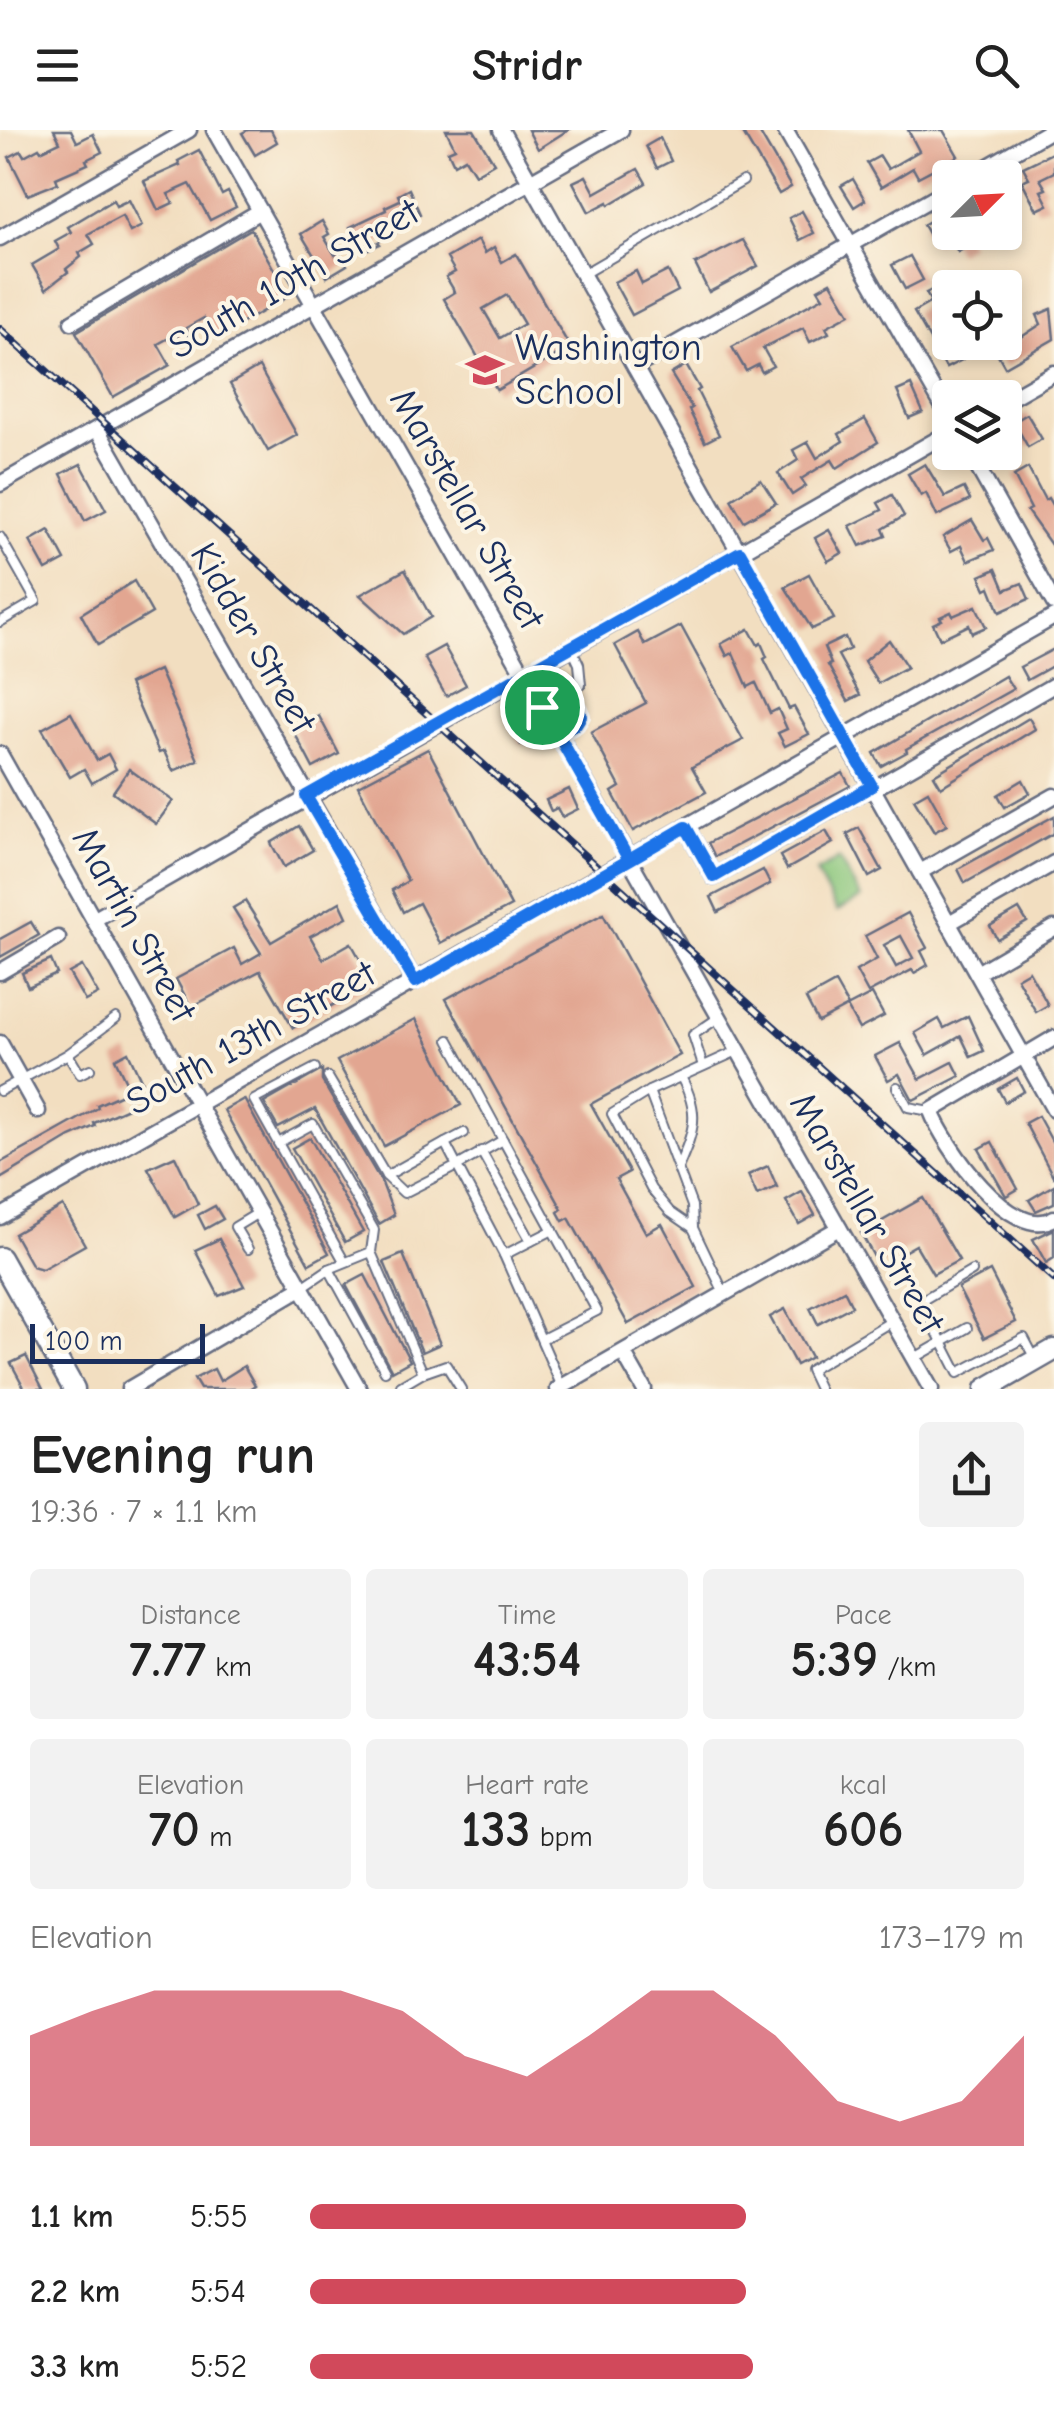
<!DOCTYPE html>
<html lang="en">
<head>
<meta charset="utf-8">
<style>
  body { margin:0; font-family:"Comic Neue",sans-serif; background:#f2f2f2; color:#222; height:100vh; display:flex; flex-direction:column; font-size:38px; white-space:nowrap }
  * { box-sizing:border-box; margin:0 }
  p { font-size:32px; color:#767676 }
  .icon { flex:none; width:55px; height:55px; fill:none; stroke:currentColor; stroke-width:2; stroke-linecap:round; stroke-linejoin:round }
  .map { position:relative; height:1259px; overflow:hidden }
  .details { display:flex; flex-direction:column; background:#fff; flex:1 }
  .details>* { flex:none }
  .needle { width:65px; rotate:66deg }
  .tools { position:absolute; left:932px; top:30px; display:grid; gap:20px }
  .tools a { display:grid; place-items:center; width:90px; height:90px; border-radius:10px; background:#fff; box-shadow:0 5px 15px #0003; font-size:50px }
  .scale { position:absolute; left:30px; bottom:25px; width:175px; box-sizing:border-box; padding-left:10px; border:5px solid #1b2f5e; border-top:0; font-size:28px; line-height:35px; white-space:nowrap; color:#1b2f5e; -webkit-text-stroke:8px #fcf5e5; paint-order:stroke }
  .pin { position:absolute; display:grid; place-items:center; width:85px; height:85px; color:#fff; margin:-42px; border:5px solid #fff; border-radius:50%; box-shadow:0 2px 10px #0007 }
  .round { display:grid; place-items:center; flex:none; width:105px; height:105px; border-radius:10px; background:#f2f2f2 }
  .overview { display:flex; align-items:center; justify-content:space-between; height:170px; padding:0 30px }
  h1 { font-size:55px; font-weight:600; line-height:75px }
  .figures { display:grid; grid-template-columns:repeat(3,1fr); gap:15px; height:170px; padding:10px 30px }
  .figures div { display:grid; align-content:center; border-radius:10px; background:#f2f2f2; text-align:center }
  .figures b { font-size:50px; font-weight:600 }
  .figures small { font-size:28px; font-weight:400 }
  .figures p { font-size:28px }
  .chart { height:280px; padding:20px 30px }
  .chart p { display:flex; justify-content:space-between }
  .chart svg { width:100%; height:180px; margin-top:10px; fill:#d1495b; opacity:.7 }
  ul { padding:0 30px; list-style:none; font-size:32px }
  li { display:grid; grid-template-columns:160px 120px 1fr; align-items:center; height:75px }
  li i { height:25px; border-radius:12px; background:#d1495b }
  header { display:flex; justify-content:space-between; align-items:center; height:130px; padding:0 30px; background:#fff; font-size:45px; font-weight:600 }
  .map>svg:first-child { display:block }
  .green { fill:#8ac67b; stroke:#527a6c; stroke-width:2.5 }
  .building { fill:#e2a691; fill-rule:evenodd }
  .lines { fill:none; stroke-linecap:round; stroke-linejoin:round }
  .lane-casing { stroke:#666c80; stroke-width:12 }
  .street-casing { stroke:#666c80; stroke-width:19 }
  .secondary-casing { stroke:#666c80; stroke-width:25 }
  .lane { stroke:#fff; stroke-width:8 }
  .street { stroke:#fff; stroke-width:14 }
  .secondary { stroke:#fff; stroke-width:20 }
  .rail-casing { stroke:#1b2f5e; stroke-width:8 }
  .rail { stroke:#fcf5e5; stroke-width:4; stroke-dasharray:11; stroke-linecap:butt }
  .route-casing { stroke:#fff; stroke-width:20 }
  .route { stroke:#1a73e8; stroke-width:12 }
  .labels { text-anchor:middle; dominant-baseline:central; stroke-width:8; stroke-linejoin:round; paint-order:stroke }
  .street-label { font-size:38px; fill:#1b2f5e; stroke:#fcf5e5 }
  .poi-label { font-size:38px; fill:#1b2f5e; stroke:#fcf5e5; text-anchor:start }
</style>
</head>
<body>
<header><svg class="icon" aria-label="menu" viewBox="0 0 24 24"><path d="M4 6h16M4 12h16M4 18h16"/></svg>Stridr<svg class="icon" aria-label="search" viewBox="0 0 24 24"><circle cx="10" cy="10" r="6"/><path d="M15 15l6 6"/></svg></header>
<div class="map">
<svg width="1054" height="1259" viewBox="0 0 1054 1259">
  <rect width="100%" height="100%" fill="#fcf5e5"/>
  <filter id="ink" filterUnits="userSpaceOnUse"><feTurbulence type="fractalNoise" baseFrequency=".01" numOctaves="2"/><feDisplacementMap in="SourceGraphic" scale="20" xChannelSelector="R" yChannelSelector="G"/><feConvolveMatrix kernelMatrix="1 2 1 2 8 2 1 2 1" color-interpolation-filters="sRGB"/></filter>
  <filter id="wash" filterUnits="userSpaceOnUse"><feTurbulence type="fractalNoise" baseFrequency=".0048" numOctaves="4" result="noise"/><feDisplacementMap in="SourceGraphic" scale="40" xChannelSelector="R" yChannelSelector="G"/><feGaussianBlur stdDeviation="2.25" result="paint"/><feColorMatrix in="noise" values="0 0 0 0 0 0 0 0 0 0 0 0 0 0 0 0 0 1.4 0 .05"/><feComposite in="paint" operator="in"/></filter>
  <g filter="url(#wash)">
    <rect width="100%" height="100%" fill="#f2dec0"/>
    <polygon class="green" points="839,729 861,768 837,781 816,742"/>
    <g id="blocks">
      <g class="building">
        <polygon points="54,0 71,0 77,12 93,4 102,22 86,30 88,34 56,48 58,53 28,65 9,27 21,21 24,26 39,18 41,21 60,12"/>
        <polygon points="248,0 271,0 277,12 255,25 242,3"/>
        <polygon points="446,0 474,0 494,33 475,44 465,28 454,34 448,21 455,18"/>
        <polygon points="528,0 568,0 538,19"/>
        <polygon points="741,0 758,0 791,57 779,64"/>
        <polygon points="908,0 943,0 958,26 918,47 913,38 881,57 867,33 880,26 888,39 919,21"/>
        <polygon points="660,8 671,31 657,38 646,16"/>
        <polygon points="199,20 222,65 228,62 236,77 210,90 190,54 168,64 173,73 158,80 144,51 180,35 178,31"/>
        <polygon points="1054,22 1054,42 1040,49 1046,59 1041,61 1048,75 1037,80 1022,51 1029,48 1023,37"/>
        <polygon points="638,39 646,53 609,75 608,72 589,82 573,52 586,46 595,63"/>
        <polygon points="853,49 865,70 854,77 841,56"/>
        <polygon points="409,59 420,84 406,91 408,96 378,112 380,114 369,119 366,114 360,117 350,97 386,80 385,77 400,70 398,65"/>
        <polygon points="113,70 116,76 129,70 142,96 130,102 122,86 88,104 94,114 79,123 81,127 66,139 68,142 46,159 32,135 59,119 55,111 71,102 68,97"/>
        <polygon points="802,81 814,103 800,110 789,88"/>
        <polygon points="935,88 940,97 950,91 950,102 963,102 970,115 958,122 949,106 934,114 923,95"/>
        <polygon points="322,91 329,104 324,107 335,125 339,122 347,135 327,147 301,104"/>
        <polygon points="251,99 289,166 216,208 204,188 186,198 189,205 179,210 176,204 158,214 170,235 113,267 76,202"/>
        <path d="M 478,110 L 485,123 L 494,117 L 502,132 L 516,124 L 570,217 L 497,260 L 444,169 L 455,162 L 446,147 L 455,142 L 447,128 ZM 507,165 L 524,194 L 500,208 L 483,179 Z"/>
        <polygon points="743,110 758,136 709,162 695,134"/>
        <polygon points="910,126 923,150 905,159 892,135"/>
        <polygon points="636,141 642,154 668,141 678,161 632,185 614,152"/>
        <polygon points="831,152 850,184 826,197 829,203 810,212 803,198 763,218 773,236 762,242 758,235 746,241 732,217 823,167 818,159"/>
        <polygon points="938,157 950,179 950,195 946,197 950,212 954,212 962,230 946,238 914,182 931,172 926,163"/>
        <polygon points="1051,179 1054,209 1005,237 991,212 1006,212 1008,216 1041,194 1037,185"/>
        <polygon points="686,235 700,259 697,261 719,305 705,312 689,280 692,278 671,244"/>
        <polygon points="259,237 297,305 268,321 230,254"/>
        <polygon points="911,255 923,282 909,288 897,261"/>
        <polygon points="1027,284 1042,309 1028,317 1014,292"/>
        <polygon points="865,289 878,312 837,338 832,330 801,349 806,356 792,365 778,343 798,330 793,320 808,312 817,328 843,311 839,304"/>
        <polygon points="81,334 106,380 85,391 61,344"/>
        <polygon points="925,334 945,367 964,358 970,370 937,386 926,363 921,366 908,344"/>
        <polygon points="1028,338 1045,370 1048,368 1054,378 1054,419 1027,381 1031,379 1014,346"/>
        <polygon points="761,350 776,373 744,391 731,369"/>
        <polygon points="892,365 904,386 883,399 886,406 860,416 850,396 882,380 878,373"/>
        <polygon points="972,390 984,410 988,408 994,420 968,431 961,416 951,421 943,407"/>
        <polygon points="49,400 65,430 46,440 30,411"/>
        <polygon points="829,400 842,423 828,431 815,408"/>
        <polygon points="996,439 1005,460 1022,453 1029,469 1000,482 990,457 986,459 980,446"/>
        <polygon points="405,440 431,487 403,504 360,465"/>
        <polygon points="809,444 834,489 812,499 785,457"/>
        <polygon points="134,451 152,483 98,515 81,484"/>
        <polygon points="976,476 986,497 972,503 969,495 940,509 933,494 942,490 940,487 951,482 953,486"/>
        <polygon points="681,496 743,610 692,637 706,662 633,701 612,662 620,657 591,602 646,573 615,515 638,502 645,515"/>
        <polygon points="749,499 758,515 761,513 767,527 764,529 789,579 794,577 809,604 785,616 778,603 787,599 778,579 770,583 756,553 748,557 733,523 727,526 721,514"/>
        <polygon points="845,507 850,519 838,525 860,565 848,571 828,535 831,534 824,517"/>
        <polygon points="889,510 907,537 878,553 864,531"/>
        <polygon points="444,516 466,555 446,566 424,527"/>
        <polygon points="1054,519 1054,535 1027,550 1020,537"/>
        <polygon points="159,540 198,630 173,641 164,621 159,623 129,554"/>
        <polygon points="1005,546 1013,559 906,619 907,622 881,636 874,623"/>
        <polygon points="521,574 537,607 521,615 505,582"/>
        <polygon points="71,583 97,630 108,624 116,639 92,653 84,639 70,647 42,599"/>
        <polygon points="319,586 339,624 313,638 293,600"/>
        <polygon points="1029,588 1035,599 941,657 934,645"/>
        <polygon points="428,619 511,776 440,813 419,773 403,782 392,760 408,751 358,656"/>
        <polygon points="129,639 173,671 156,694 113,662"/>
        <polygon points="843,643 850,656 715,727 708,713"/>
        <polygon points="1023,650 1030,663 1005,677 998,665"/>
        <polygon points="569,659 578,679 562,687 557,678 551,681 546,670"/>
        <polygon points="928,661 947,695 934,702 914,669"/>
        <polygon points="1054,686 1054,703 965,753 958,739"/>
        <polygon points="299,696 313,720 284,737 271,713"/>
        <polygon points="859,698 882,740 869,747 847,704"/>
        <polygon points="826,701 833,713 787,739 780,726"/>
        <polygon points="763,740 770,754 718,782 711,767"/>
        <polygon points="245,771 271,812 340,772 347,787 310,806 323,829 351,813 373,852 293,898 260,841 191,877 176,849 234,818 242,834 261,823 233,778"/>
        <polygon points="1019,779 1027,792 997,809 990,796"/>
        <path d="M 908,783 L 927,818 L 921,821 L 928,835 L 914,843 L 912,840 L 868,863 L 856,841 L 877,829 L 865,806 ZM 901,806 L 913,828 L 896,837 L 884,815 Z"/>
        <polygon points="603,784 680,925 591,974 629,1042 616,1049 646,1103 662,1094 696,1157 628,1194 569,1088 563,1091 558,1082 562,1079 446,869"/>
        <polygon points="31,792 39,805 0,827 0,809"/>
        <polygon points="51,830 57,844 28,857 22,843"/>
        <polygon points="82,836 98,864 85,871 69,843"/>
        <polygon points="1029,841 1048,875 1036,882 1017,848"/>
        <polygon points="835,853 848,876 818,892 806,869"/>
        <polygon points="872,864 884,886 859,899 847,877"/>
        <polygon points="968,886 984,921 971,927 961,906 927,925 915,903 939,889 944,898"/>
        <polygon points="416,889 461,975 384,1016 337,931"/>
        <polygon points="900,913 920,949 953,932 960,946 913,970 899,944 888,950 875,926"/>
        <polygon points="128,922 142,952 129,958 115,929"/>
        <polygon points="322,940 322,951 382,1053 394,1085 379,1094 315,979 278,998 264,973"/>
        <polygon points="1017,948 1024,961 1005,972 998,959"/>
        <polygon points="126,962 132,976 94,993 95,996 70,1007 0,1049 0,1033 98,978 97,975"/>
        <polygon points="244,969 329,1123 309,1134 224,980"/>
        <polygon points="1038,986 1054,1015 1054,1048 1025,993"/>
        <polygon points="310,1008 363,1102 345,1112 292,1018"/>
        <polygon points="992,1012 1018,1059 1006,1066 979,1019"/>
        <polygon points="175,1026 198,1074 175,1087 148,1038"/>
        <polygon points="768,1036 777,1057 757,1065 748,1045"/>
        <polygon points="1054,1055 1054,1073 1036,1081 1029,1070"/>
        <polygon points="802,1062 815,1085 799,1094 786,1071"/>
        <polygon points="923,1068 959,1130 933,1144 916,1115 879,1136 861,1103"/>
        <polygon points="63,1076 85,1115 42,1139 32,1136 14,1104"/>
        <polygon points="215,1076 223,1089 205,1099 198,1085"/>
        <polygon points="1054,1099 1054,1128 1046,1133 1033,1109"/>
        <polygon points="219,1109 244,1156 219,1166 195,1120"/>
        <polygon points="403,1124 440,1214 422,1222 384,1132"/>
        <polygon points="990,1141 1016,1192 984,1208 958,1158"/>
        <polygon points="365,1145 410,1231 392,1241 346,1155"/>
        <polygon points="844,1160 852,1176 818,1194 810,1178"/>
        <polygon points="785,1179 811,1227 796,1235 770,1187"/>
        <polygon points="26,1226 43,1259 25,1259 11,1233"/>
        <polygon points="244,1236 255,1255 249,1259 200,1259 194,1249 214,1239 220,1251"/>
      </g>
    </g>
  </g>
  <g filter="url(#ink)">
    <use href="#blocks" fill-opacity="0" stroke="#666c80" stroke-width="2.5"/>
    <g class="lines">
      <g class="lane-casing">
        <g id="lane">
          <polyline points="583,144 743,51"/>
          <polyline points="0,407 36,471 0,492"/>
          <polyline points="542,577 581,555 579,534 571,517"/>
          <polyline points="559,605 576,594 581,587 570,561"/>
          <polyline points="449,910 503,1010 457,1036 504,1125"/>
          <polyline points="68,924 116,888"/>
          <polyline points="703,936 693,905 718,888"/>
          <polyline points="315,938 254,970 344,1131"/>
          <polyline points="328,947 386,1046 445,1013"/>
          <polyline points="897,957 908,977 930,981"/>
          <polyline points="0,961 68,924 80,944 90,939"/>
          <polyline points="649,961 692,1076 693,1098"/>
          <polyline points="503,1010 597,1181 542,1209"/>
          <polyline points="278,1013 313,994 374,1100 371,1122"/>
          <polyline points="481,1021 531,1111"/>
          <path d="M 678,1038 C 694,1000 701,984 681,947"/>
          <polyline points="386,1046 404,1063 457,1036 445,1013 464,1003"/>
          <polyline points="553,1100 504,1125 562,1257"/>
          <polyline points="248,1119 235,1097 258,1083"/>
          <polyline points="329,1139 385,1241"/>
          <polyline points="972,1141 921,1171 958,1243 1024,1208 1034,1227"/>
          <polyline points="301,1158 329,1139 371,1122 423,1243 446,1235 461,1259"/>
          <polyline points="725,1165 693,1098 670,1082 651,1059 612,984 649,961 737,921"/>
          <polyline points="913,1229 967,1198"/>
          <polyline points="401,1256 423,1243"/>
          <polyline points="819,1259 810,1240 892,1191"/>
        </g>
      </g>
      <g class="street-casing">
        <g id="street">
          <polyline points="214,0 931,1259"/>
          <polyline points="501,0 1054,980"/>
          <polyline points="785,0 950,289"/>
          <polyline points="968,48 1051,0"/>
          <polyline points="0,108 189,0"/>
          <polyline points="72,192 260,81"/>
          <polyline points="635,237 950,58"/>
          <polyline points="1005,271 1054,243"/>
          <polyline points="97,299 415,852"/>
          <polyline points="969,322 1054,473"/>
          <polyline points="0,354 621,0"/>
          <polyline points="0,624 359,1259"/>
          <polyline points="873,659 1054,555"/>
          <polyline points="686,697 714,747 872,656"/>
          <polyline points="920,742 1054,666"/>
          <polyline points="95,789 950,302"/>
          <polyline points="949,793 1054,733"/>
          <polyline points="0,842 58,808"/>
          <polyline points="977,843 1054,798"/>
          <path d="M 1054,908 L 931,981 C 944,1015 1012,1114 1054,1088"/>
          <polyline points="0,913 38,981"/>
          <polyline points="0,1087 1054,487"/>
          <polyline points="624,1224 644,1259"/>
          <polyline points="129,1259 301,1158"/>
          <polyline points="558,1259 839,1098"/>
        </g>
      </g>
      <g class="secondary-casing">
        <g id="secondary">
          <polyline points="0,1128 74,1259"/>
          <polyline points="986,1259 1054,1220"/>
        </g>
      </g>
      <use href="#lane" class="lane"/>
      <use href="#street" class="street"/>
      <use href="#secondary" class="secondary"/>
      <g class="rail-casing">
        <polyline id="rail" points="0,199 1054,1149"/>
      </g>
      <use href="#rail" class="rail"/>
    </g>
  </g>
  <g class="lines" filter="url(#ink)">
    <g class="route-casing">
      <polyline id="route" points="542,577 629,730 415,852 306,666 740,422 872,656 714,747 686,697 629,730 558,604 576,594 581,586 570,561 542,577"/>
    </g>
    <use href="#route" class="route"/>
  </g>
  <defs>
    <g id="school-bare" transform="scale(3)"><path d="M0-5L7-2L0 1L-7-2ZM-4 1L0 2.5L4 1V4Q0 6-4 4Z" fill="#d1495b" stroke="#fcf5e5" stroke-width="2.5" paint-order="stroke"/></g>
  </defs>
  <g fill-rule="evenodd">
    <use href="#school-bare" x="485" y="240"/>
  </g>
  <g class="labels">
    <g class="street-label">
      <text transform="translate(294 149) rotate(-30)">South 10th Street</text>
      <text transform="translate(467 379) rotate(60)">Marstellar Street</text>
      <text transform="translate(253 508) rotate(60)">Kidder Street</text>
      <text transform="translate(134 795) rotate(61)">Martin Street</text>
      <text transform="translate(251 908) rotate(-29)">South 13th Street</text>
      <text transform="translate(867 1083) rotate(60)">Marstellar Street</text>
    </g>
    <g class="poi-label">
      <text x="515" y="218">Washington<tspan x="515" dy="44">School</tspan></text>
    </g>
  </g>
</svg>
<div class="tools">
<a><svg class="needle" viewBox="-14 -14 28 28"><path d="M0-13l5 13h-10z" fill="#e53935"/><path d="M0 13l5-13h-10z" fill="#767676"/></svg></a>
<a><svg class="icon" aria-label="locate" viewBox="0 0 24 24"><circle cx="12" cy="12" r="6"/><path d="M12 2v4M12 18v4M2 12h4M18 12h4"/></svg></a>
<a><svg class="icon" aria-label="layers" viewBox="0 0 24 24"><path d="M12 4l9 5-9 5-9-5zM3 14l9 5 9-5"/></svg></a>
</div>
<div class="scale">100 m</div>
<div class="pin" style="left:542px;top:577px;background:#1e9e55"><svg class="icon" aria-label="arrive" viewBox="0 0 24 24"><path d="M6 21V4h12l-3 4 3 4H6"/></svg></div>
</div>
<section class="details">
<div class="overview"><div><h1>Evening run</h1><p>19:36 · 7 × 1.1 km</p></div><a class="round"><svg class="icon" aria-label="share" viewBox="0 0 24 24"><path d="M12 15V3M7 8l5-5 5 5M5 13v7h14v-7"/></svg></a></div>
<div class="figures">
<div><p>Distance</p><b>7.77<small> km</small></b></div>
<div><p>Time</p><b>43:54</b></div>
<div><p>Pace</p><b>5:39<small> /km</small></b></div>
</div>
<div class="figures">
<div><p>Elevation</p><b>70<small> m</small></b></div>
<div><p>Heart rate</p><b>133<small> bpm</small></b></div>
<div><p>kcal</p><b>606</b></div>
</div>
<div class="chart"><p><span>Elevation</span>173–179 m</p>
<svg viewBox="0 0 160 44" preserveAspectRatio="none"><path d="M0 44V17L10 11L20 6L30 6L40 6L50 6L60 11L70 22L80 27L90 17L100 6L110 6L120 17L130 33L140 38L150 33L160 17V44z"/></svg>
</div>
<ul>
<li><b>1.1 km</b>5:55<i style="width:61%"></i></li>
<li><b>2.2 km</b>5:54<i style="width:61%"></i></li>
<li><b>3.3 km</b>5:52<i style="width:62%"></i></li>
</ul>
</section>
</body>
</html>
